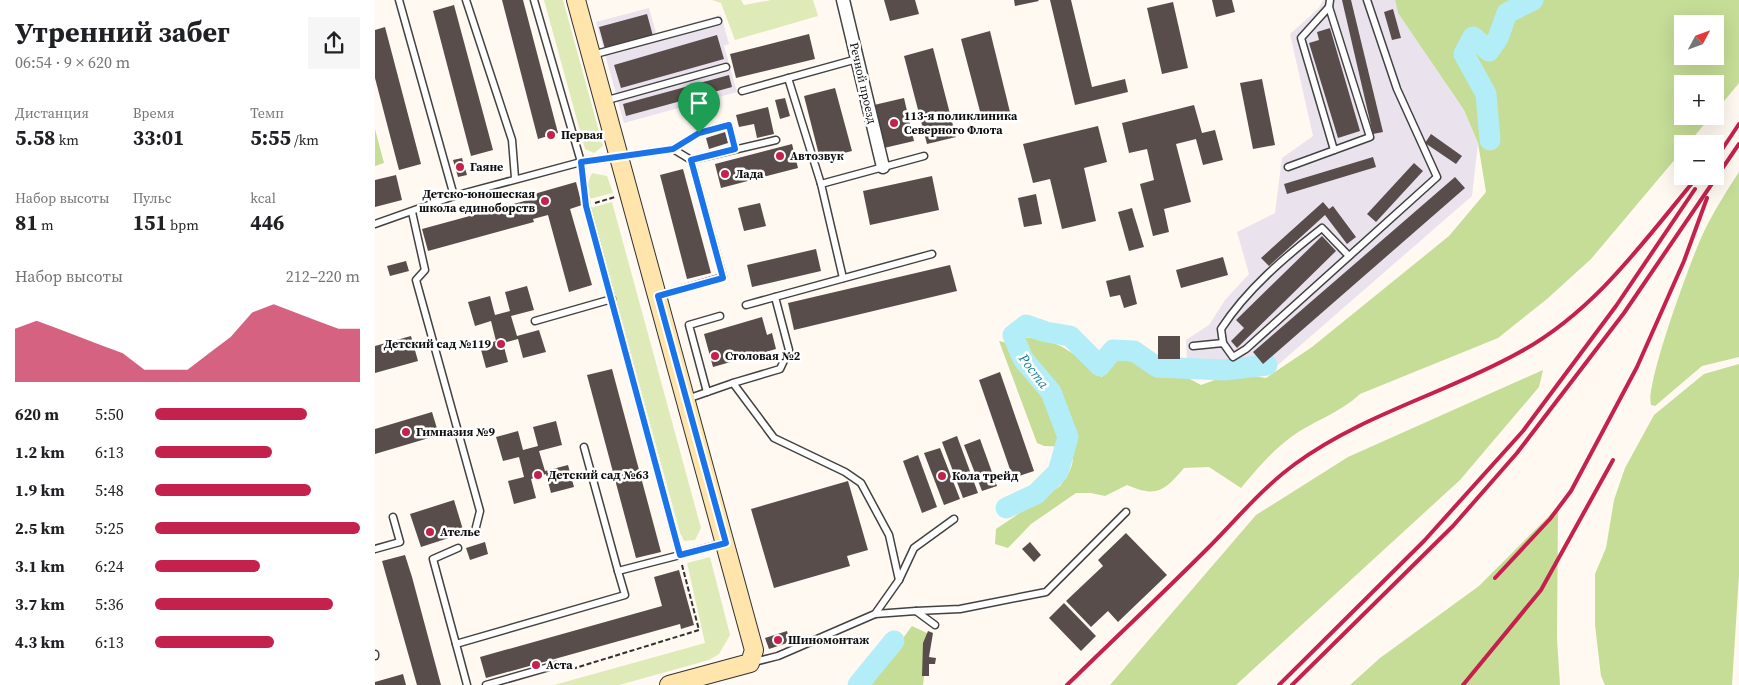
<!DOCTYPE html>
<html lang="ru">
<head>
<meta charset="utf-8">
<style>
  body { margin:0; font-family:"Source Serif 4",serif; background:#f6f6f6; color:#202124; height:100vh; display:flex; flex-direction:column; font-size:19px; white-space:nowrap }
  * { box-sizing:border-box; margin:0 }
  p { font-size:16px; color:#757577 }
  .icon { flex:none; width:28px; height:28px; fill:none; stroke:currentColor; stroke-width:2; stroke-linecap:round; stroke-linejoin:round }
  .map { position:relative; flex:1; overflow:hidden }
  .side { display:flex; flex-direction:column; background:#fff; width:375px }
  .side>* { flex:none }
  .needle { width:32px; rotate:49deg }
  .fabs { position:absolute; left:1299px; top:15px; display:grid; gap:10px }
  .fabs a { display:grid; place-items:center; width:50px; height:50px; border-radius:0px; background:#fff; box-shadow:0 5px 20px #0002; font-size:25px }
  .pin { position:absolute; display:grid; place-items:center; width:42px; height:42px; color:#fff; margin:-51px -21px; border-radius:50% 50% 50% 0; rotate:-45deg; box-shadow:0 0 5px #0007 }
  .pin .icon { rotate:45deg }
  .round { display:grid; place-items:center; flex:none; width:52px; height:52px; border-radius:0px; background:#f6f6f6 }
  .head { display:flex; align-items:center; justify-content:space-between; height:85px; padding:0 15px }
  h1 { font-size:28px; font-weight:700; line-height:38px }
  .stats { display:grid; grid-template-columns:repeat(3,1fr); gap:8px; height:85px; padding:5px 15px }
  .stats div { display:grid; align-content:center }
  .stats b { font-size:21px; font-weight:700 }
  .stats small { font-size:14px; font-weight:400 }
  .stats p { font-size:14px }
  .chart { height:140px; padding:10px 15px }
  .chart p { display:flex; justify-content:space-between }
  .chart svg { width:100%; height:90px; margin-top:5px; fill:#c4214c; opacity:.7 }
  ul { padding:0 15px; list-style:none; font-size:16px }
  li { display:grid; grid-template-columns:80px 60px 1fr; align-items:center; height:38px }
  li i { height:12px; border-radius:6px; background:#c4214c }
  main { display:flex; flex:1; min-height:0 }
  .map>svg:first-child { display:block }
  .industrial { fill:#eae3ee }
  .green { fill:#deebb8 }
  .forest { fill:#c5dd97; fill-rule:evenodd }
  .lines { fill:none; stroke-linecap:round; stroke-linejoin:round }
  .river { stroke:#b3edf8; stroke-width:21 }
  .building { fill:#584d4b }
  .lane-casing { stroke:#424242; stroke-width:9 }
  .street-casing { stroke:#424242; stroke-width:15 }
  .secondary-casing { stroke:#313131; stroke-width:20 }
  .path { stroke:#313131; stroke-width:2; stroke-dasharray:5 2.5; stroke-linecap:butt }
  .lane { stroke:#fff; stroke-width:6 }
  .street { stroke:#fff; stroke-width:12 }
  .secondary { stroke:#ffe4ac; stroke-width:18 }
  .rail { stroke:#c4214c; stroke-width:4 }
  .route-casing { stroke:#fff; stroke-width:10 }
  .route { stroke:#1a73e8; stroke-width:6 }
  .poi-dot { fill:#c4214c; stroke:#fff; stroke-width:2 }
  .labels { text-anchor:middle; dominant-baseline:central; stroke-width:5; stroke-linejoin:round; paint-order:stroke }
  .street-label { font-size:12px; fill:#0f0f0f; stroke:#fff }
  .poi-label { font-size:12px; font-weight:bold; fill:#0f0f0f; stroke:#fff; text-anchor:start }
  .water-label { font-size:14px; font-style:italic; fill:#137f9f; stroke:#fff }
</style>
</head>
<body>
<main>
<section class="side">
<div class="head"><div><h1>Утренний забег</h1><p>06:54 · 9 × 620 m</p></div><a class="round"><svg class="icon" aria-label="share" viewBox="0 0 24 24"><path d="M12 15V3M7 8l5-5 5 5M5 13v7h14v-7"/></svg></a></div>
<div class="stats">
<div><p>Дистанция</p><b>5.58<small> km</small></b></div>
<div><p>Время</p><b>33:01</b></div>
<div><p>Темп</p><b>5:55<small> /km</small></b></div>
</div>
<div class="stats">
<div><p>Набор высоты</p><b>81<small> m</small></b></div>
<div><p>Пульс</p><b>151<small> bpm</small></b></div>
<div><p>kcal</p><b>446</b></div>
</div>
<div class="chart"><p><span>Набор высоты</span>212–220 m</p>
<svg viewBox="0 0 160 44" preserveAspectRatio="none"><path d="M0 44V18L10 14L20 18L30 22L40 26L50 30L60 38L70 38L80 38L90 30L100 22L110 10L120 6L130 10L140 14L150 18L160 18V44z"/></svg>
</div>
<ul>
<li><b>620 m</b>5:50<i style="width:74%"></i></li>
<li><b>1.2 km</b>6:13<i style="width:57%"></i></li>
<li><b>1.9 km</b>5:48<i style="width:76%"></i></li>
<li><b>2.5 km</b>5:25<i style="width:100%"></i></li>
<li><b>3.1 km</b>6:24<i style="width:51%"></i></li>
<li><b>3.7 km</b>5:36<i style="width:87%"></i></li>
<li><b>4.3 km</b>6:13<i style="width:58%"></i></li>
</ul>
</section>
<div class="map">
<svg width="1364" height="685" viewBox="0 0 1364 685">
  <rect width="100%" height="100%" fill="#fff9f1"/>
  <g class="industrial">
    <polygon points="948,0 1020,0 1023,13 1089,110 1103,143 1097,196 890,376 812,361 811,340 834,325 850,300 874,274 862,232 900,213 907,158 938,136 915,34 944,8"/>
    <polygon points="274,8 281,33 346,15 354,44 349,46 362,92 249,123 221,22"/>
  </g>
  <g class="green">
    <polygon points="169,0 188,0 228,146 219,153 210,149"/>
    <polygon points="337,0 366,0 369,5 396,0 438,0 443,16 360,40 346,3"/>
    <polygon points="217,173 232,176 238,193 214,199 212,185"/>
    <polygon points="237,202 326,528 320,540 309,541 305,533 216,208"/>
    <polygon points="335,557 355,635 344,654 334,660 244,685 179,685 330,643 312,563"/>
  </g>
  <g class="forest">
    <path d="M 1020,0 L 1364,0 L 1364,83 L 1340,112 L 1340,84 L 1308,84 L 1308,116 L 1336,116 L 1313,144 L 1308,144 L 1307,151 L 1216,259 L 1172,299 L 1123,338 L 985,394 C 965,413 938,421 916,437 C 896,452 882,469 866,488 L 834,467 L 809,468 C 789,491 782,498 752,485 L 730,496 L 716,493 L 701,493 L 656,524 L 633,548 L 620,544 L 621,529 L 685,486 C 693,475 705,458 692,447 L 669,446 L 662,443 L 624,341 L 653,348 L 647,337 C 689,341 696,352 727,377 L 740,359 L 760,362 L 774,372 L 800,371 L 826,385 L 859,373 L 891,378 L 937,347 L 1074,236 L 1111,192 L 1103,143 L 1089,110 L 1023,13 ZM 1308,24 L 1340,24 L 1340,56 L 1308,56 Z"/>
    <polygon points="0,129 9,163 0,166"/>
    <path d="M 1364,172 L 1364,357 L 1327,366 L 1280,406 L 1276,405 C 1270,384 1316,260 1327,236 C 1337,214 1351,192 1364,172 Z"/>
    <polygon points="1364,364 1364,575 1357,685 1230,685 1226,676 1220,625 1220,574 1231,548 1239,500 1250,468 1279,415 1329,374"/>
    <polygon points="1168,370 1164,387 1085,480 861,685 735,685 881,515 973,457"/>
    <polygon points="1183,507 1182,639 1185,685 975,685 1005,658 1104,586"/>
    <polygon points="537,626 554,634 548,685 493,685"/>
  </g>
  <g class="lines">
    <g class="river">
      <polyline points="1115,140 1111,94 1089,54 1098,37 1114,51 1123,38 1132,13 1158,0"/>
      <polyline points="631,508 661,494 683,472 693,437 676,392 648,359 638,335 651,325 671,332 695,336 725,366 738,350 759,351 782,367 849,370 892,365"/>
      <polyline points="483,685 519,641"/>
    </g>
  </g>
  <g class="building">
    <polygon points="127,0 148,0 183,133 163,139"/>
    <polygon points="509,0 540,0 544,14 515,21"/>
    <polygon points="639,0 663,0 664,1 640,6"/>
    <polygon points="675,0 696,0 717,87 750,79 753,92 700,105"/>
    <polygon points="837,0 857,0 860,12 841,17"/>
    <polygon points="967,0 976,0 1008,132 998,134"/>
    <polygon points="798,2 813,68 787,74 772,8"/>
    <polygon points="79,5 118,150 96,156 58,11"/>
    <polygon points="1018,9 1026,38 1017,40 1009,12"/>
    <polygon points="272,14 278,36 230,49 224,27"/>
    <polygon points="10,27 46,164 24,170 0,78 0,30"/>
    <polygon points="955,28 985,131 963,138 934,43 944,40 942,32"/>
    <polygon points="615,31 635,112 607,119 586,39"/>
    <polygon points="434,34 440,59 361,78 355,54"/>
    <polygon points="342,35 349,59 246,88 239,65"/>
    <polygon points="558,48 581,137 552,144 529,56"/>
    <polygon points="354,75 357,87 251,116 248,104"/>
    <polygon points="887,79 900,145 878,149 865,83"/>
    <polygon points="460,88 477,151 445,159 429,96"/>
    <polygon points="410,98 415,116 405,119 400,100"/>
    <polygon points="529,98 539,141 509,148 499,105"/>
    <polygon points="819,105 827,133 840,130 848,160 828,165 821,139 801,144 816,202 789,209 794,232 778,236 765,184 779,180 772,149 754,153 747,123"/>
    <polygon points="393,107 399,134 382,138 379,124 364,127 361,115"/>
    <polygon points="723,126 732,162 709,168 721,221 687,229 675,179 658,183 648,144"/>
    <polygon points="350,132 353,143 334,149 331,138"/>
    <polygon points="1056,134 1087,156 1081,164 1050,143"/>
    <polygon points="417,144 423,168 346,188 340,164"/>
    <polygon points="998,157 1001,167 912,194 909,184"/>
    <polygon points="87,158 92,175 83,177 78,160"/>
    <polygon points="1039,163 1048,171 1001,222 992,214"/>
    <polygon points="308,169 336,273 312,279 285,175"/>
    <polygon points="21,175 27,200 0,207 0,180"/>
    <polygon points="557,176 564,210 495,225 488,191"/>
    <polygon points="1080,177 1090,188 888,364 878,352"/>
    <polygon points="201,182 207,205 195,209 217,285 194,292 173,215 158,219 159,222 53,251 47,229 153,200 152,196"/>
    <polygon points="661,194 667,224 649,227 643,198"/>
    <polygon points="948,202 954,209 958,206 981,237 972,244 950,215 894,266 886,258"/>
    <polygon points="385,203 391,226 369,231 363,208"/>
    <polygon points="757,208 769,247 754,251 743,212"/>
    <polygon points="947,236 961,251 862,348 856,341 869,328 861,320"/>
    <polygon points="441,249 446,271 377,287 372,265"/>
    <polygon points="848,257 853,275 806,288 801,270"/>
    <polygon points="31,261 34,271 15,276 12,266"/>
    <polygon points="575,265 582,291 419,330 413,303"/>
    <polygon points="755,275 762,304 749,308 745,295 735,297 731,281"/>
    <polygon points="152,286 159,310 136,316 142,336 164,330 171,352 148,358 143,339 128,343 133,362 111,368 105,346 121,341 116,321 100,326 93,302 115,296 120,315 135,311 130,292"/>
    <polygon points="387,317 392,335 397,333 401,349 338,367 329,334"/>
    <polygon points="36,336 43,361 0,373 0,346"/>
    <rect x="783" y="336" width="22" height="23"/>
    <polygon points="237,369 286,552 261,558 212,375"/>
    <polygon points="625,372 659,471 638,478 604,380"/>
    <polygon points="57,412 64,435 0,454 0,429"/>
    <polygon points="181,421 187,445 164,451 170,471 193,465 199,487 176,493 171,474 156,479 161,498 139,504 133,481 149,477 144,457 128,461 121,437 143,431 148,450 163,446 158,427"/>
    <polygon points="582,436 603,493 588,498 567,442"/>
    <polygon points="605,439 622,486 607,491 589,445"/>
    <polygon points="565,448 585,499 569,505 549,453"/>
    <polygon points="543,455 562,507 547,513 528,461"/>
    <polygon points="473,481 493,550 472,556 475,566 399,588 376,509"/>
    <polygon points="79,500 89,533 46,547 35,514"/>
    <polygon points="751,533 792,575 743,622 733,611 716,627 691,601 728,566 723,560"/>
    <polygon points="110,542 113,554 95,560 91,548"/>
    <polygon points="655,542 666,555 659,562 647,549"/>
    <polygon points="30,555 37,577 66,685 42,685 7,561"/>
    <polygon points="304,570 319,625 306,629 305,624 111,678 105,657 287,606 279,577"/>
    <polygon points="689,603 721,636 706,651 674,618"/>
    <polygon points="412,631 415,642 394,649 390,638"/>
    <polygon points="553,631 558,633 554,657 561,658 560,664 554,664 554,676 547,676 548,643"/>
    <polygon points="28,674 31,685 0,685 0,682"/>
  </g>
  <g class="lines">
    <g class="lane-casing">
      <g id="lane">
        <polyline points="24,0 79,196"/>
        <polyline points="91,0 137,140 140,178"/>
        <polyline points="954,7 926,38 959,150"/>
        <polyline points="217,55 343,21"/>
        <polyline points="413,78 446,184"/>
        <polyline points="367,91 482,59"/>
        <polyline points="229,101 351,67"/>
        <polyline points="298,149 324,133 354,125 360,149"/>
        <polyline points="913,167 995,137 954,7 955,0"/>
        <polyline points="37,212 50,270 41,280 105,511 100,531"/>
        <polyline points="0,224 79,196 206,162 159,0"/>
        <polyline points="468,278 446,184 549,156"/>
        <polyline points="284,296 348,277 316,160"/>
        <polyline points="371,305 400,297"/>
        <polyline points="160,321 237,299"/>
        <path d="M 848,343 L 846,329 C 872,289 910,257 947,228 L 974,256"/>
        <polyline points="818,346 848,343 858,357 871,349 1062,177 1022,89 992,0"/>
        <polyline points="358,383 405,369 414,350 400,297 557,254"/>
        <polyline points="332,392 314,325 345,316"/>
        <polyline points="312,399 358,383 399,438 470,472 486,483 514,535 524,580"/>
        <polyline points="209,447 243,571"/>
        <polyline points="0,549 25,542 18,517"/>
        <polyline points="305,555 349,543"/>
        <polyline points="541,611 585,609 671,592 751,512"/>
        <polyline points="500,614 541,611 560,625"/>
        <polyline points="81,644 58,559 83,548"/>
        <polyline points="0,654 0,656"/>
        <polyline points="379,662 403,656 500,614 524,580 539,548 579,519"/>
        <polyline points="92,685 81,644 250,595 243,571 305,555 211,205 206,162 298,149 316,160 401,140"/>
        <polyline points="111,685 181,665"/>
      </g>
    </g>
    <g class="street-casing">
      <polyline id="street" points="468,0 508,167"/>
    </g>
    <g class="secondary-casing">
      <polyline id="secondary" points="201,0 379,650 375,663 294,685"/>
    </g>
    <g class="path">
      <polyline points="220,203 240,197"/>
      <polyline points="190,667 197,669 324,630 307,565"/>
    </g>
    <use href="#lane" class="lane"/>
    <use href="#street" class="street"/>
    <use href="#secondary" class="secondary"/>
    <g class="rail">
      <polyline points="1340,160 1364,124"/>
      <polyline points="1120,578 1175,519 1196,491 1262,367 1309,261 1332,198"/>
      <path d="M 692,685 C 738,640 785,596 831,550 C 860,521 887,488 920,464 C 988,414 1072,393 1145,352 C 1220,311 1269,241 1323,176"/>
      <polyline points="904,685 1049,541 1148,431 1241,306 1320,189"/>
      <polyline points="917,685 1078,526 1142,453 1249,313 1364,144"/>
      <polyline points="1088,685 1166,590 1238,460"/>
    </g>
  </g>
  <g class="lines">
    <g class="route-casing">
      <polygon id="route" points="354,125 360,149 316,160 348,278 283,296 351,543 305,555 211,206 206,162 298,149 324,133"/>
    </g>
    <use href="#route" class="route"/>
  </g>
  <g class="poi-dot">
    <circle cx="519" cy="123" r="5"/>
    <circle cx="176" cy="135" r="5"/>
    <circle cx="405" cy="156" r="5"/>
    <circle cx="85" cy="167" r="5"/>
    <circle cx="350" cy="174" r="5"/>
    <circle cx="170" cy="201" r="5"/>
    <circle cx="126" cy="344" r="5"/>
    <circle cx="340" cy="356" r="5"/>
    <circle cx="31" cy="432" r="5"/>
    <circle cx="163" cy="475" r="5"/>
    <circle cx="567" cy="476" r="5"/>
    <circle cx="55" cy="532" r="5"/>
    <circle cx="403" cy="640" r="5"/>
    <circle cx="161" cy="665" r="5"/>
  </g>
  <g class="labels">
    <g class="street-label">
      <text transform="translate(488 83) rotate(77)">Речной проезд</text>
    </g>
    <g class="poi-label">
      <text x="529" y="116">113-я поликлиника<tspan x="529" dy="14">Северного Флота</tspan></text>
      <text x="186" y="135">Первая</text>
      <text x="415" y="156">Автозвук</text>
      <text x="95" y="167">Гаяне</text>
      <text x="360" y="174">Лада</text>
      <text x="160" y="194" text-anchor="end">Детско-юношеская<tspan x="160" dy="14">школа единоборств</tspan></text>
      <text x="116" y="344" text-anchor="end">Детский сад №119</text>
      <text x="350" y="356">Столовая №2</text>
      <text x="41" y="432">Гимназия №9</text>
      <text x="173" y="475">Детский сад №63</text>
      <text x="577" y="476">Кола трейд</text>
      <text x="65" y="532">Ателье</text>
      <text x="413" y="640">Шиномонтаж</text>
      <text x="171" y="665">Аста</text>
    </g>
    <g class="water-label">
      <text transform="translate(659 371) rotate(53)">Роста</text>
    </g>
  </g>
</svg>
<div class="fabs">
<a><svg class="needle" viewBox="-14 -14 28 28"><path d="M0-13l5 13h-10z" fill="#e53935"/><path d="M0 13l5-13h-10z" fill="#757577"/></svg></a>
<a>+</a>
<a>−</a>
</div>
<div class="pin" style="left:324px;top:133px;background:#1e9e55"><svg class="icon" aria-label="arrive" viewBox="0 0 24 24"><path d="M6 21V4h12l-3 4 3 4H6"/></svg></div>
</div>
</main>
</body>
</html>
